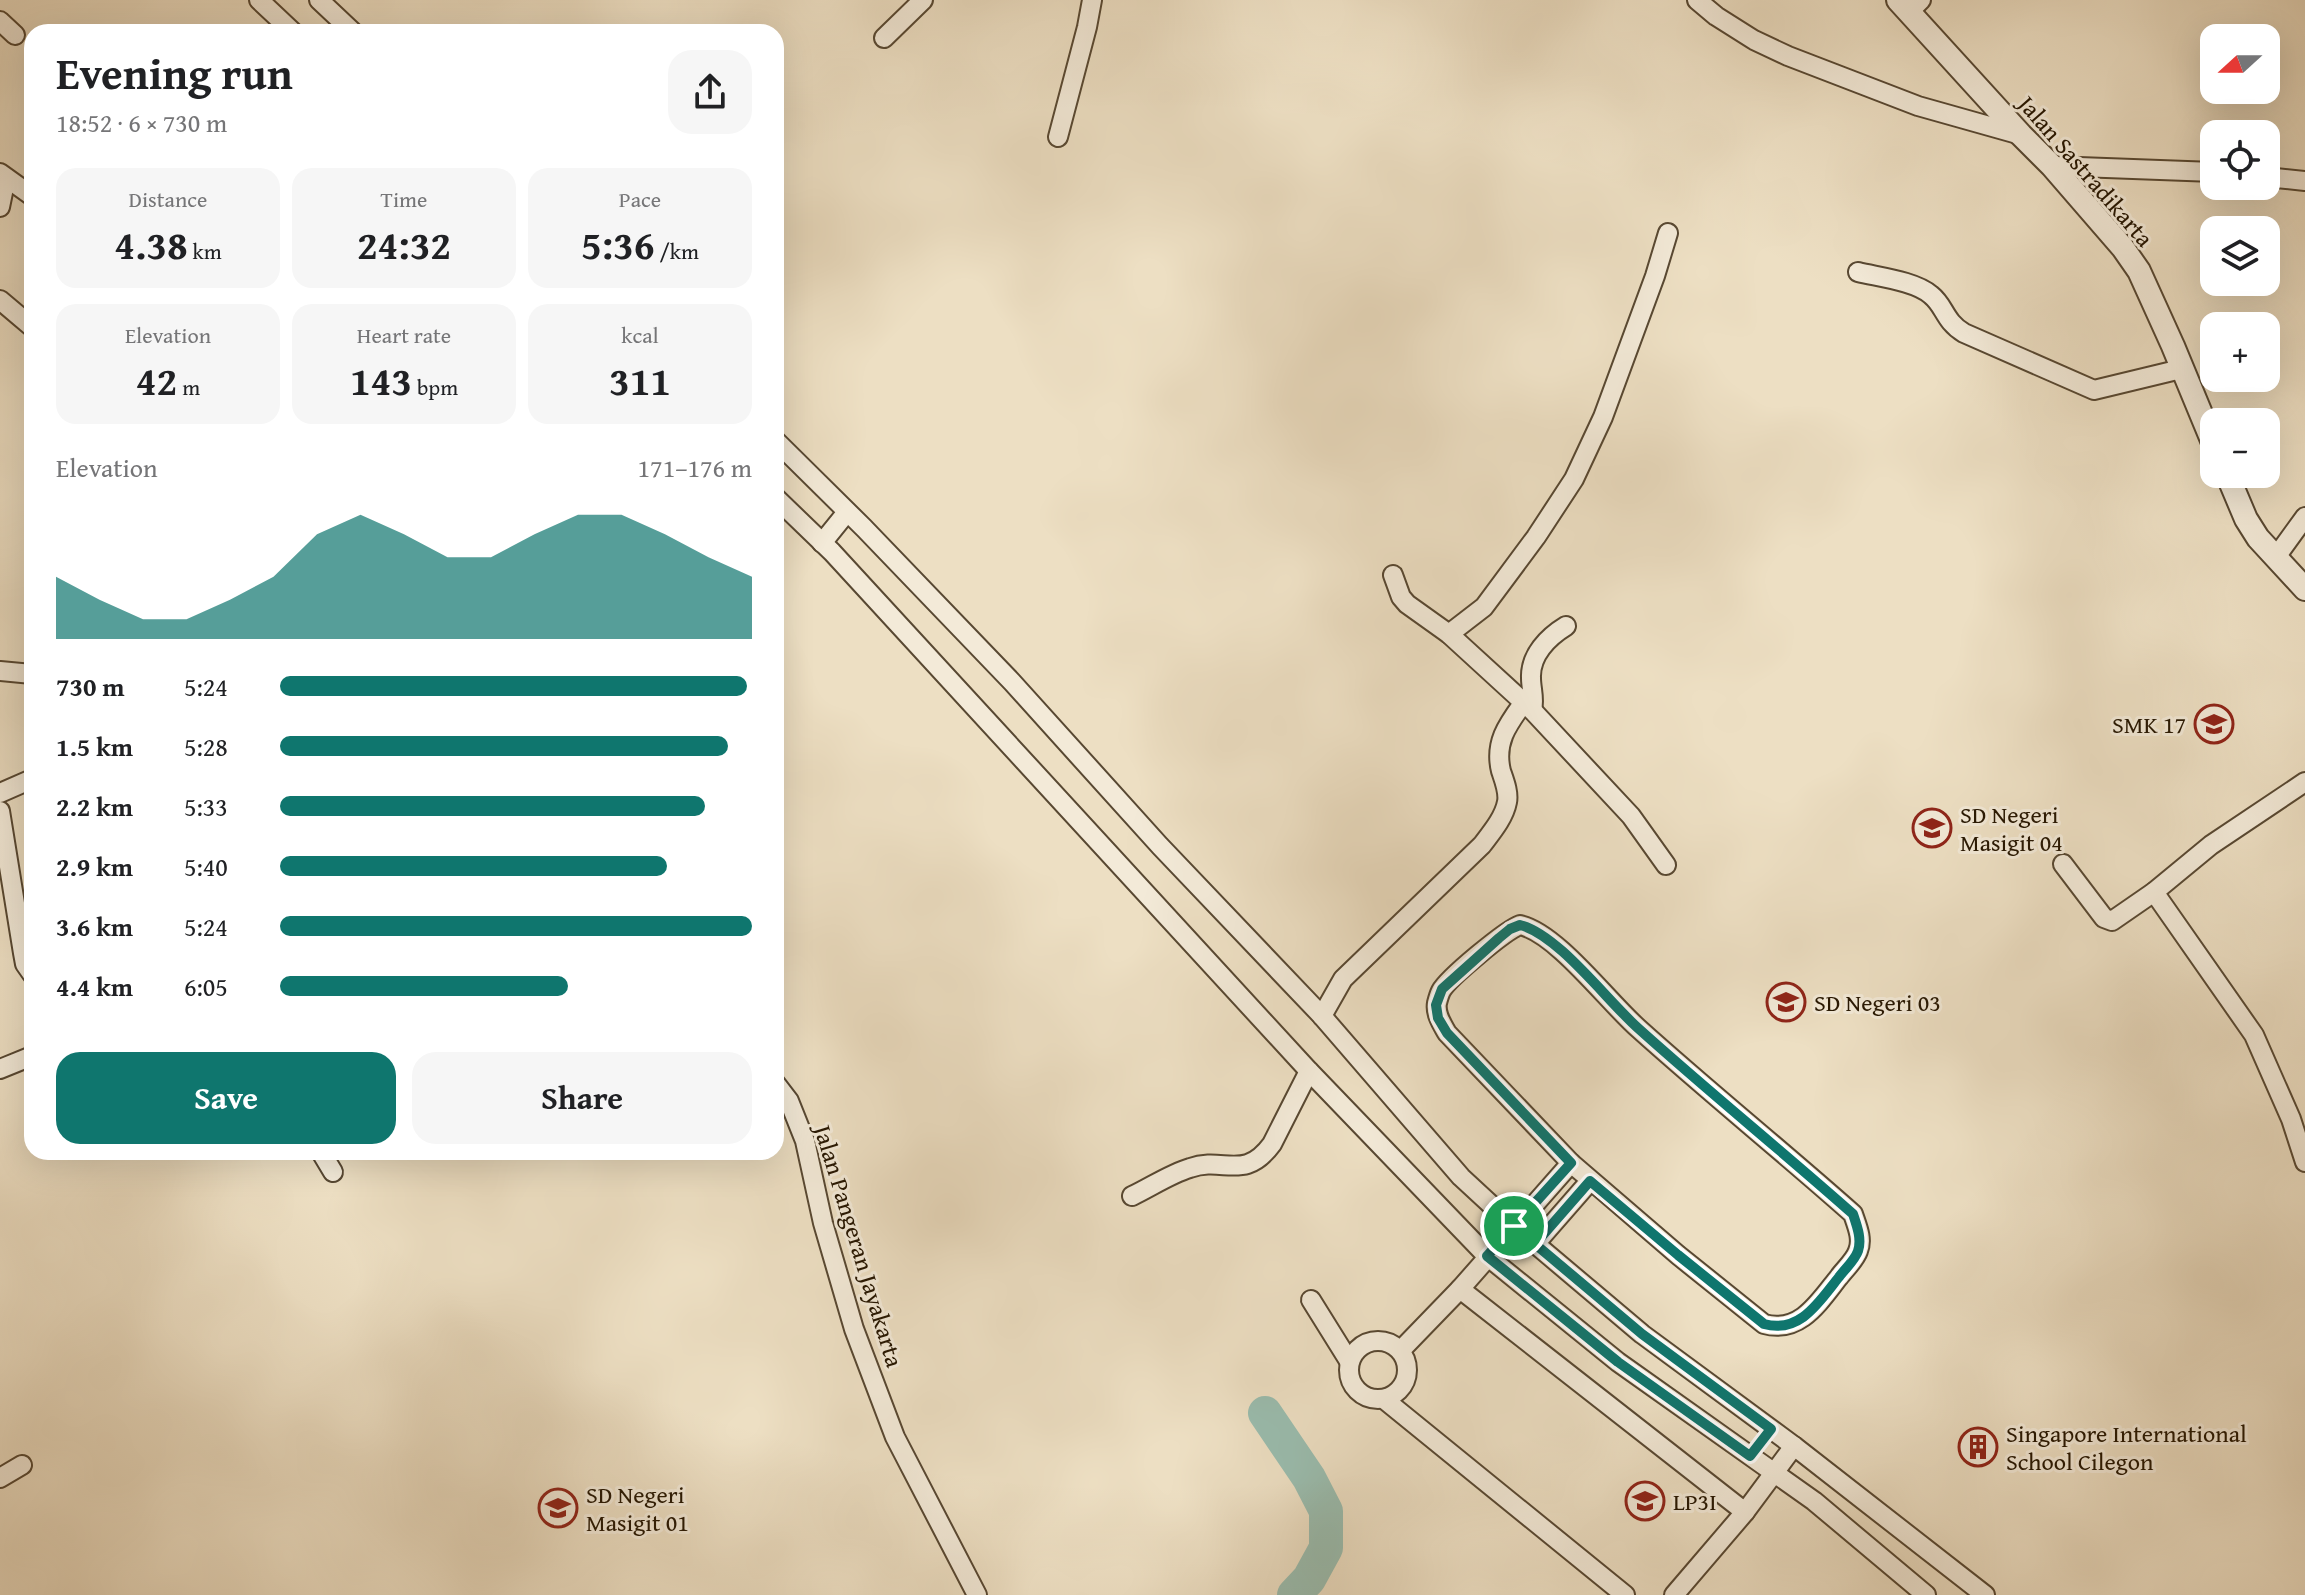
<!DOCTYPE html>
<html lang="en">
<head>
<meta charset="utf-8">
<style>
  body { margin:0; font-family:"Gentium Book Plus",serif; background:#f6f6f6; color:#202124; height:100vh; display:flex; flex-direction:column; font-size:30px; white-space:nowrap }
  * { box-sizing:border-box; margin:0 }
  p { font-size:26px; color:#757577 }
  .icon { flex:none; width:44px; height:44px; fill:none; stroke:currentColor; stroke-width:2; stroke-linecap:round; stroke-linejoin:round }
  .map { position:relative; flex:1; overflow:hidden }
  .sheet { position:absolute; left:24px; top:24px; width:760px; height:1136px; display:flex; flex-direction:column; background:#fff; border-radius:24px; box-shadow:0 8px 32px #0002 }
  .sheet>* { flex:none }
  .needle { width:52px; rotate:249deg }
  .fabs { position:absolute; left:2200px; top:24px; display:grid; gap:16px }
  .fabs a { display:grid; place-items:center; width:80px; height:80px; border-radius:16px; background:#fff; box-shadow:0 8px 32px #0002; font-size:40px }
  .pin { position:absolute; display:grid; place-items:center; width:68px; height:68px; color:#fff; margin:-34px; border:4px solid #fff; border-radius:50%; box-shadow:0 2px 8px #0007 }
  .round { display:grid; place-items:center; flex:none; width:84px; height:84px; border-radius:24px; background:#f6f6f6 }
  .headline { display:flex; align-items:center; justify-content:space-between; height:136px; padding:0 32px }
  h1 { font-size:44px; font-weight:600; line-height:60px }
  .figures { display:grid; grid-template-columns:repeat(3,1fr); gap:12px; height:136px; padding:8px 32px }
  .figures div { display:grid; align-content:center; border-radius:20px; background:#f6f6f6; text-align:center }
  .figures b { font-size:40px; font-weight:600 }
  .figures small { font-size:22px; font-weight:400 }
  .figures p { font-size:22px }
  .chart { height:224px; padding:16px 32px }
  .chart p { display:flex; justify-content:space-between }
  .chart svg { width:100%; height:144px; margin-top:8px; fill:#0f766e; opacity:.7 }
  .action { display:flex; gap:16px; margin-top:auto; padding:16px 32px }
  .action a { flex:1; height:92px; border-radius:24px; background:#0f766e; color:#fff; font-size:32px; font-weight:600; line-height:92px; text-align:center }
  .action a+a { background:#f6f6f6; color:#202124 }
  ul { padding:0 32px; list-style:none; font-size:26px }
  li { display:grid; grid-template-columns:128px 96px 1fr; align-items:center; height:60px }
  li i { height:20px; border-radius:10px; background:#0f766e }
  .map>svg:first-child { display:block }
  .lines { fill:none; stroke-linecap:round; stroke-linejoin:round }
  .river { stroke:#9abdaf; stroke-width:34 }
  .minor-casing { stroke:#584832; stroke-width:22 }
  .tertiary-casing { stroke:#584832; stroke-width:26 }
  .minor { stroke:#f3ead8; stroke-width:18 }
  .tertiary { stroke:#f3ead8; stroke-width:22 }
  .route-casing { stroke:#fff; stroke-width:16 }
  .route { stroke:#0f766e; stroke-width:10 }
  .labels { text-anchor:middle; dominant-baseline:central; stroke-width:6; stroke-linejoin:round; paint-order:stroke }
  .street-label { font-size:24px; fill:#261601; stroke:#f3ead8 }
  .poi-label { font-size:24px; fill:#261601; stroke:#f3ead8; text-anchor:start }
</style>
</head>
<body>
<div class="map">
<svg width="2305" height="1595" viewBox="0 0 2305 1595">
  <rect width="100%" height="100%" fill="#eddfc3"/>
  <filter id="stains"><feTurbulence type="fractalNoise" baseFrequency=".0025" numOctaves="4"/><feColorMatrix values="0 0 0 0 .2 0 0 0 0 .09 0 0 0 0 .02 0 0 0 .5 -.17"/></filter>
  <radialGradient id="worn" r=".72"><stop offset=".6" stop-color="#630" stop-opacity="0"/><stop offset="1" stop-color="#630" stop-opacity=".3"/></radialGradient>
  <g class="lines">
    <polyline class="river" points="1265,1413 1309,1478 1326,1511 1326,1548 1309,1579 1294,1595"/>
    <g class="minor-casing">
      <g id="minor">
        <polyline points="259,0 293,32"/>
        <polyline points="319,0 353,32"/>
        <polyline points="1697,0 1716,16 1754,40 1788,56 1918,106 2021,135"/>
        <polyline points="1909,12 1921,0"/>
        <polyline points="0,21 15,35"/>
        <polyline points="884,38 923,0"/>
        <polyline points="1058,137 1087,27 1092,0"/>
        <polyline points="2052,166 2214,172"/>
        <polyline points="0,173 32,196"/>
        <polyline points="2266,177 2305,181"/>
        <polyline points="0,207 6,178"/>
        <path d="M 1858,272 C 1878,277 1915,281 1931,295 C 1945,306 1944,321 1964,333 L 2094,390 L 2181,369"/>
        <polyline points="0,300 32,327"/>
        <polyline points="776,441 864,528 1012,682 1160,846 1322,1016 1461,1177 1514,1226 1642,1334 1794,1446 1985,1595"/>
        <polyline points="776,498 832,552 1309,1071 1487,1256 1618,1362 1814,1501 1926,1595"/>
        <polyline points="822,543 847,512"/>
        <polyline points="2276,557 2305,517"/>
        <polyline points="1393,575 1401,597 1407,604 1449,634 1532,710 1631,816 1666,865"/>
        <polyline points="1449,634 1484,607 1536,537 1574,479 1603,417 1655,276 1668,233"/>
        <polyline points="0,671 32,674"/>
        <path d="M 1532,710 C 1535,699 1531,689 1531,678 C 1530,655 1548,637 1566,626"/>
        <polyline points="0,793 32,779"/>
        <polyline points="0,811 23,953 25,964 32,974"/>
        <polyline points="2063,864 2104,918 2112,921 2154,892 2211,845 2305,782"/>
        <polyline points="2154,892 2254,1035 2291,1119 2305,1162"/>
        <path d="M 1520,925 C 1557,933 1608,1002 1639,1029 C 1709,1092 1782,1151 1853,1214 C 1857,1226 1863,1239 1858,1251 C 1855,1260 1845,1269 1839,1277 C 1819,1302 1800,1334 1764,1324 L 1678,1255 L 1571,1163 L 1447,1033 C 1442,1024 1435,1014 1437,1003 C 1438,999 1439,995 1441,991 C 1448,978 1506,930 1520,925 Z"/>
        <path d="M 1322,1016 L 1343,979 L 1482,845 C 1491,833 1504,818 1507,802 C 1509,792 1504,780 1501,771 C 1494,742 1508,724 1524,702"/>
        <polyline points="0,1069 32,1056"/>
        <polyline points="776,1084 789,1101 805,1141 823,1223 854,1329 895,1437 977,1595"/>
        <polyline points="321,1152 333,1172"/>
        <path d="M 1132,1196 C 1151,1187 1170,1174 1190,1168 C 1224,1156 1244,1182 1272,1144 L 1309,1071"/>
        <polyline points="1535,1244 1590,1181"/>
        <polyline points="1460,1289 1745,1512"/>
        <polyline points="1311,1300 1349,1361"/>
        <circle cx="1378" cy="1370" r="29"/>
        <polyline points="1401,1350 1460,1289 1571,1163"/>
        <polyline points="1385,1400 1625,1595"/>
        <polyline points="0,1478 22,1465"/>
        <polyline points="1674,1595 1745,1512 1794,1446"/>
      </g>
    </g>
    <g class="tertiary-casing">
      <g id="tertiary">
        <polyline points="1898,0 2021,135 2052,166 2123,248 2139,271 2173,346 2214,445"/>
        <polyline points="2227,474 2246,519 2258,538 2305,589"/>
      </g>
    </g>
    <use href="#minor" class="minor"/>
    <use href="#tertiary" class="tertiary"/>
  </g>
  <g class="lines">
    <g class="route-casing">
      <path id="route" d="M 1520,925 C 1558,934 1608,1002 1639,1029 C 1709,1092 1782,1151 1853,1214 C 1857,1226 1862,1239 1858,1251 C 1855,1260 1845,1269 1839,1277 C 1819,1302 1800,1334 1764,1324 L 1678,1255 L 1590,1181 L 1535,1244 L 1642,1334 L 1771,1429 L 1750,1456 L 1618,1362 L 1487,1256 L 1571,1163 L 1447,1033 L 1438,1018 L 1436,1005 L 1442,989 L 1499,938 L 1510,929 Z"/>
    </g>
    <use href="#route" class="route"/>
  </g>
  <defs>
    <g id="school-ring" transform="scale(2)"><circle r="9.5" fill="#f3ead8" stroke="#8f2418" stroke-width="1.5"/><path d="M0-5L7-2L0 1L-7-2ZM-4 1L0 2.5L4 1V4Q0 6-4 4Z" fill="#8f2418"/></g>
    <g id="building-ring" transform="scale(2)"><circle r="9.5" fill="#f3ead8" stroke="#8f2418" stroke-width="1.5"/><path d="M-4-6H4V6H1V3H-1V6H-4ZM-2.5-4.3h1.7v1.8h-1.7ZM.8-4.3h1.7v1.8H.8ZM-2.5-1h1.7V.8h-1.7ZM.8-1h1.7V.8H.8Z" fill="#8f2418"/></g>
    <g id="university-ring" transform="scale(2)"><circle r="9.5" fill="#f3ead8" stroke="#8f2418" stroke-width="1.5"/><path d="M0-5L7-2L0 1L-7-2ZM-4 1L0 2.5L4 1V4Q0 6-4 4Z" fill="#8f2418"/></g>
  </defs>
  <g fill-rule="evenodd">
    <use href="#school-ring" x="2214" y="724"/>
    <use href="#school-ring" x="1932" y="828"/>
    <use href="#school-ring" x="1786" y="1002"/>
    <use href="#building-ring" x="1978" y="1447"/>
    <use href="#university-ring" x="1645" y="1501"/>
    <use href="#school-ring" x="558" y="1508"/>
  </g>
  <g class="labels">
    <g class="street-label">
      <text transform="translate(2086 171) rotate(49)">Jalan Sastradikarta</text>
      <text transform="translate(859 1246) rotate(73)">Jalan Pangeran Jayakarta</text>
    </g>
    <g class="poi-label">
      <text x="2186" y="724" text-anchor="end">SMK 17</text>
      <text x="1960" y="814">SD Negeri<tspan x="1960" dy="28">Masigit 04</tspan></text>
      <text x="1814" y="1002">SD Negeri 03</text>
      <text x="2006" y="1433">Singapore International<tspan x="2006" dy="28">School Cilegon</tspan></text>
      <text x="586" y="1494">SD Negeri<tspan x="586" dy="28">Masigit 01</tspan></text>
      <text x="1673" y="1501">LP3I</text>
    </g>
  </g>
  <rect width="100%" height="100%" filter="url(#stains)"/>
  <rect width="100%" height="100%" fill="url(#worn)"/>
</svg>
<div class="fabs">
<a><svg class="needle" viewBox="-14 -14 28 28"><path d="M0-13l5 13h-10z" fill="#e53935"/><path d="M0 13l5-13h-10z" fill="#757577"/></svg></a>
<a><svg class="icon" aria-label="locate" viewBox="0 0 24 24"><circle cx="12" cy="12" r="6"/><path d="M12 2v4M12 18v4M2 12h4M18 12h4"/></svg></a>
<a><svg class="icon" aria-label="layers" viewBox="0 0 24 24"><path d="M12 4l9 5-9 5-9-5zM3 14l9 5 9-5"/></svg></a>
<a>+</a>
<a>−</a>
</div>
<div class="pin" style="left:1514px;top:1226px;background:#1e9e55"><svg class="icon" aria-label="arrive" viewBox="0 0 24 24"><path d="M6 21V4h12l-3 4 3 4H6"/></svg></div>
<section class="sheet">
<div class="headline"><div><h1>Evening run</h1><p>18:52 · 6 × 730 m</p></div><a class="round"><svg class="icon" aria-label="share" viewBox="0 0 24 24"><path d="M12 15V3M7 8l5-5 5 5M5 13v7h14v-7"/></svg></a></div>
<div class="figures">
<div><p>Distance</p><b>4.38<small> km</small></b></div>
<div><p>Time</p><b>24:32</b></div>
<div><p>Pace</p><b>5:36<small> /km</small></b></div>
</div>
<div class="figures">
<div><p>Elevation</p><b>42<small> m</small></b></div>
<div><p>Heart rate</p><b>143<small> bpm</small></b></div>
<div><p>kcal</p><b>311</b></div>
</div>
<div class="chart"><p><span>Elevation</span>171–176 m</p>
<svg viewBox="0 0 160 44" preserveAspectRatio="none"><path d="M0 44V25L10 32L20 38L30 38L40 32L50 25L60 12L70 6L80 12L90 19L100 19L110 12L120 6L130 6L140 12L150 19L160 25V44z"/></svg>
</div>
<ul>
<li><b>730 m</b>5:24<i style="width:99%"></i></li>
<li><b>1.5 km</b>5:28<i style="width:95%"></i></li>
<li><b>2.2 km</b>5:33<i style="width:90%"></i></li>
<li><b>2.9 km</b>5:40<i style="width:82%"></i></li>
<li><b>3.6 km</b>5:24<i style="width:100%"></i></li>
<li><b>4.4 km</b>6:05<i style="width:61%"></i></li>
</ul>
<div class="action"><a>Save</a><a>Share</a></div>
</section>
</div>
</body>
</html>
